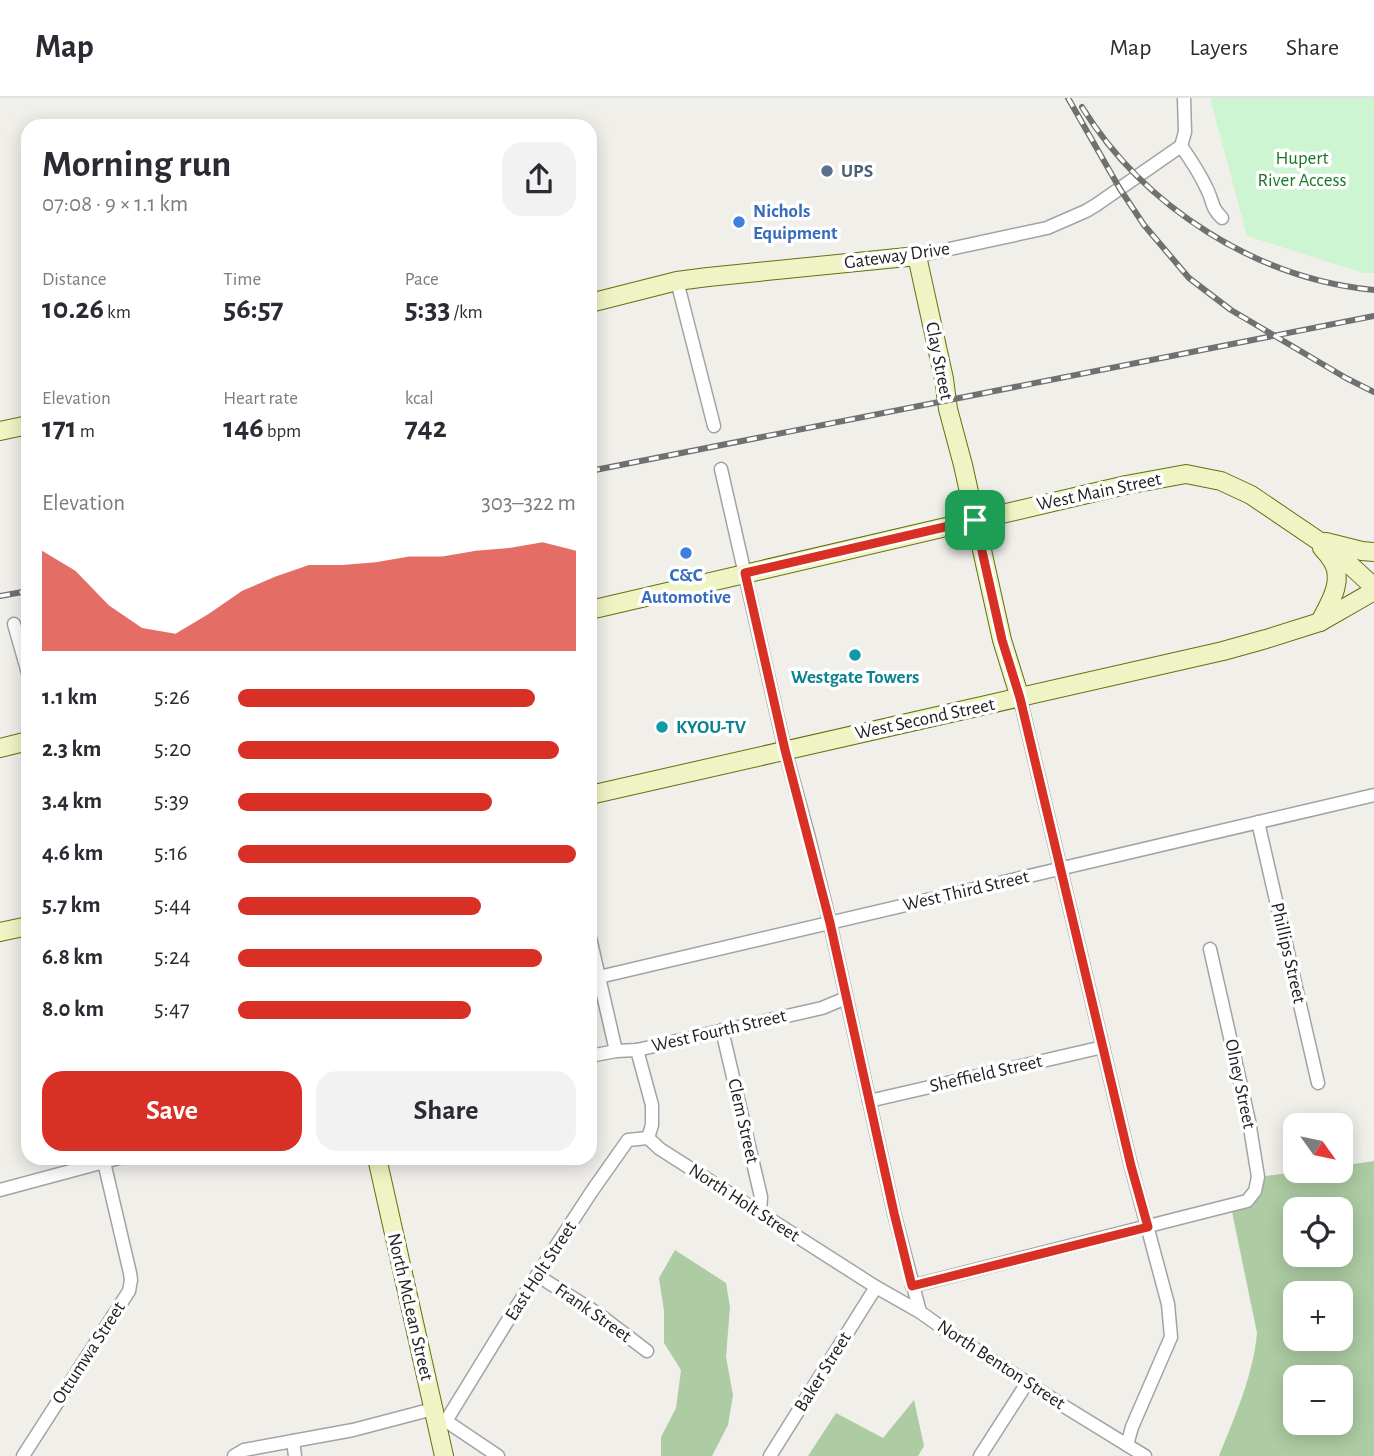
<!DOCTYPE html>
<html lang="en">
<head>
<meta charset="utf-8">
<style>
  body { margin:0; font-family:"Alegreya Sans",sans-serif; background:#f2f2f3; color:#2b2b33; height:100vh; display:flex; flex-direction:column; font-size:26px; white-space:nowrap }
  * { box-sizing:border-box; margin:0 }
  p { font-size:23px; color:#7c7c81 }
  .icon { flex:none; width:38px; height:38px; fill:none; stroke:currentColor; stroke-width:2; stroke-linecap:round; stroke-linejoin:round }
  .map { position:relative; flex:1; overflow:hidden }
  .sheet { position:absolute; left:21px; top:21px; width:576px; height:1046px; display:flex; flex-direction:column; background:#fff; border-radius:21px; box-shadow:0 4px 18px #0003 }
  .sheet>* { flex:none }
  .needle { width:46px; rotate:123deg }
  .tools { position:absolute; left:1283px; top:1015px; display:grid; gap:14px }
  .tools a { display:grid; place-items:center; width:70px; height:70px; border-radius:14px; background:#fff; box-shadow:0 4px 18px #0003; font-size:35px }
  .pin { position:absolute; display:grid; place-items:center; width:60px; height:60px; color:#fff; margin:-30px; border-radius:14px; box-shadow:0 4px 10px #0006 }
  .round { display:grid; place-items:center; flex:none; width:74px; height:74px; border-radius:21px; background:#f2f2f3 }
  .headline { display:flex; align-items:center; justify-content:space-between; height:119px; padding:0 21px }
  h1 { font-size:38px; font-weight:600; line-height:52px }
  .stats { display:grid; grid-template-columns:repeat(3,1fr); gap:10px; height:119px; padding:7px 21px }
  .stats div { display:grid; align-content:center }
  .stats b { font-size:30px; font-weight:600 }
  .stats small { font-size:19px; font-weight:400 }
  .stats p { font-size:19px }
  .chart { height:196px; padding:14px 21px }
  .chart p { display:flex; justify-content:space-between }
  .chart svg { width:100%; height:126px; margin-top:7px; fill:#d93025; opacity:.7 }
  .action { display:flex; gap:14px; margin-top:auto; padding:14px 21px }
  .action a { flex:1; height:80px; border-radius:21px; background:#d93025; color:#fff; font-size:28px; font-weight:600; line-height:80px; text-align:center }
  .action a+a { background:#f2f2f3; color:#2b2b33 }
  ul { padding:0 21px; list-style:none; font-size:23px }
  li { display:grid; grid-template-columns:112px 84px 1fr; align-items:center; height:52px }
  li i { height:18px; border-radius:9px; background:#d93025 }
  header { display:flex; align-items:center; gap:42px; box-sizing:border-box; height:98px; padding:0 35px; background:#fff; border-bottom:2px solid #e1e1e2 }
  header strong { font-size:33px }
  nav { display:flex; gap:38px; margin-inline-start:auto; font-size:24px }
  .map>svg:first-child { display:block }
  .forest { fill:#adcca3; fill-rule:evenodd }
  .park { fill:#cdf5d2 }
  .lines { fill:none; stroke-linecap:round; stroke-linejoin:round }
  .street-casing { stroke:#a3a3a3; stroke-width:15 }
  .secondary-casing { stroke:#627011; stroke-width:20 }
  .street { stroke:#fff; stroke-width:12 }
  .secondary { stroke:#f0f4c5; stroke-width:18 }
  .rail-casing { stroke:#707070; stroke-width:6 }
  .rail { stroke:#fff; stroke-width:3.5; stroke-dasharray:10; stroke-linecap:butt }
  .route-casing { stroke:#fff; stroke-width:14 }
  .route { stroke:#d93025; stroke-width:9 }
  .service-dot { fill:#5c6f8a; stroke:#fff; stroke-width:2.5 }
  .shop-dot { fill:#3f7fe0; stroke:#fff; stroke-width:2.5 }
  .culture-dot { fill:#0f9aa8; stroke:#fff; stroke-width:2.5 }
  .labels { text-anchor:middle; dominant-baseline:central; stroke-width:7; stroke-linejoin:round; paint-order:stroke }
  .park-label { font-size:19px; fill:#187724; stroke:#fff }
  .service-label { font-size:19px; font-weight:bold; fill:#4e5e75; stroke:#fff; text-anchor:start }
  .shop-label { font-size:19px; font-weight:bold; fill:#366cbe; stroke:#fff; text-anchor:start }
  .street-label { font-size:19px; fill:#222; stroke:#fff }
  .culture-label { font-size:19px; font-weight:bold; fill:#0d838f; stroke:#fff }
</style>
</head>
<body>
<header>
<strong>Map</strong>
<nav><a>Map</a><a>Layers</a><a>Share</a></nav>
</header>
<div class="map">
<svg width="1374" height="1358" viewBox="0 0 1374 1358">
  <rect width="100%" height="100%" fill="#f1efea"/>
  <g class="forest">
    <path d="M 1374,1063 L 1374,1358 L 1219,1358 C 1235,1318 1253,1278 1257,1235 L 1231,1109 L 1248,1103 L 1258,1079 L 1304,1073 L 1340,1073 L 1341,1068 ZM 1295,1111 L 1340,1111 L 1340,1157 L 1295,1157 ZM 1295,1195 L 1340,1195 L 1340,1241 L 1295,1241 ZM 1295,1279 L 1340,1279 L 1340,1325 L 1295,1325 Z"/>
    <polygon points="675,1152 726,1185 730,1209 726,1259 733,1297 728,1327 712,1358 661,1358 661,1339 676,1310 681,1272 664,1245 664,1213 659,1180"/>
    <polygon points="914,1302 924,1348 918,1358 808,1358 836,1315 883,1340"/>
  </g>
  <polygon class="park" points="1210,0 1374,0 1374,175 1363,175 1247,138"/>
  <g class="lines">
    <g class="street-casing">
      <g id="street">
        <path d="M 1181,48 C 1191,62 1200,76 1207,91 C 1214,105 1210,108 1222,120"/>
        <polyline points="1181,48 1185,34 1184,0"/>
        <polyline points="917,158 1047,130 1086,113 1096,107 1181,48"/>
        <polyline points="677,183 714,328"/>
        <polyline points="721,371 785,652 809,740 830,825 894,1115 920,1214 944,1231 1062,1307 1145,1358"/>
        <polyline points="14,526 28,575"/>
        <polyline points="1020,600 1131,1068 1168,1206 1171,1239 1132,1329 1127,1347"/>
        <polyline points="1258,724 1318,985"/>
        <polyline points="590,840 616,953"/>
        <polyline points="599,879 1374,697"/>
        <polyline points="722,932 761,1099 760,1114"/>
        <polyline points="637,952 652,1007 652,1027 648,1040"/>
        <polyline points="590,958 616,953 637,952 822,910 846,900"/>
        <polyline points="869,1003 1103,949"/>
        <polyline points="648,1040 660,1051 876,1189 920,1214"/>
        <polyline points="0,1092 119,1060"/>
        <polyline points="538,1178 597,1215 647,1253"/>
        <polyline points="912,1188 1247,1103 1255,1093 1258,1079 1249,1023 1210,851"/>
        <polyline points="446,1323 513,1214 592,1093 628,1042 648,1040"/>
        <polyline points="446,1323 498,1358"/>
        <polyline points="293,1343 295,1358"/>
        <polyline points="23,1358 129,1193 131,1182 130,1175 104,1064"/>
        <polyline points="234,1358 244,1352 353,1332 433,1311"/>
        <polyline points="770,1358 876,1189"/>
        <polyline points="980,1358 1027,1285"/>
      </g>
    </g>
    <g class="secondary-casing">
      <g id="secondary">
        <polyline points="590,205 677,183 708,179 917,158 944,281 948,311 963,367 1002,542 1020,600"/>
        <polyline points="0,333 28,327"/>
        <polyline points="1326,444 1362,453 1374,454"/>
        <polyline points="590,512 1126,387 1186,376 1221,383 1251,397 1338,456 1374,489"/>
        <path d="M 1320,524 C 1329,506 1344,484 1333,464 C 1330,459 1326,454 1322,450"/>
        <polyline points="0,650 28,643"/>
        <polyline points="590,697 1223,553 1266,541 1320,524 1374,493"/>
        <polyline points="0,834 28,828"/>
        <polyline points="377,1060 444,1358"/>
      </g>
    </g>
    <use href="#street" class="street"/>
    <use href="#secondary" class="secondary"/>
    <g class="rail-casing">
      <g id="rail">
        <polyline points="1068,0 1120,91 1144,127 1189,180 1231,212 1346,280 1374,294"/>
        <path d="M 1082,9 C 1144,109 1257,181 1374,192"/>
        <polyline points="590,373 1374,218"/>
        <polyline points="0,498 28,493"/>
      </g>
    </g>
    <use href="#rail" class="rail"/>
  </g>
  <g class="lines">
    <g class="route-casing">
      <polygon id="route" points="975,422 1002,542 1020,600 1131,1068 1148,1129 912,1188 894,1115 830,825 785,652 745,475"/>
    </g>
    <use href="#route" class="route"/>
  </g>
  <circle class="service-dot" cx="827" cy="73" r="7"/>
  <g class="shop-dot">
    <circle cx="739" cy="124" r="7"/>
    <circle cx="686" cy="455" r="7"/>
  </g>
  <g class="culture-dot">
    <circle cx="855" cy="557" r="7"/>
    <circle cx="662" cy="629" r="7"/>
  </g>
  <g class="labels">
    <g class="park-label">
      <text x="1302" y="60">Hupert<tspan x="1302" dy="22">River Access</tspan></text>
    </g>
    <g class="service-label">
      <text x="841" y="73">UPS</text>
    </g>
    <g class="shop-label">
      <text x="753" y="113">Nichols<tspan x="753" dy="22">Equipment</tspan></text>
      <text x="686" y="477" text-anchor="middle">C&amp;C<tspan x="686" dy="22">Automotive</tspan></text>
    </g>
    <g class="street-label">
      <text transform="translate(897 158) rotate(-8)">Gateway Drive</text>
      <text transform="translate(939 263) rotate(79)">Clay Street</text>
      <text transform="translate(1099 394) rotate(-12)">West Main Street</text>
      <text transform="translate(925 621) rotate(-12)">West Second Street</text>
      <text transform="translate(966 793) rotate(-13)">West Third Street</text>
      <text transform="translate(1288 855) rotate(77)">Phillips Street</text>
      <text transform="translate(719 933) rotate(-13)">West Fourth Street</text>
      <text transform="translate(986 976) rotate(-13)">Sheffield Street</text>
      <text transform="translate(1240 986) rotate(78)">Olney Street</text>
      <text transform="translate(743 1023) rotate(77)">Clem Street</text>
      <text transform="translate(744 1105) rotate(33)">North Holt Street</text>
      <text transform="translate(541 1173) rotate(-57)">East Holt Street</text>
      <text transform="translate(410 1209) rotate(77)">North McLean Street</text>
      <text transform="translate(593 1215) rotate(35)">Frank Street</text>
      <text transform="translate(89 1255) rotate(-57)">Ottumwa Street</text>
      <text transform="translate(1001 1267) rotate(33)">North Benton Street</text>
      <text transform="translate(823 1274) rotate(-58)">Baker Street</text>
    </g>
    <g class="culture-label">
      <text x="855" y="579">Westgate Towers</text>
      <text x="676" y="629" text-anchor="start">KYOU-TV</text>
    </g>
  </g>
</svg>
<div class="tools">
<a><svg class="needle" viewBox="-14 -14 28 28"><path d="M0-13l5 13h-10z" fill="#e53935"/><path d="M0 13l5-13h-10z" fill="#7c7c81"/></svg></a>
<a><svg class="icon" aria-label="locate" viewBox="0 0 24 24"><circle cx="12" cy="12" r="6"/><path d="M12 2v4M12 18v4M2 12h4M18 12h4"/></svg></a>
<a>+</a>
<a>−</a>
</div>
<div class="pin" style="left:975px;top:422px;background:#1e9e55"><svg class="icon" aria-label="arrive" viewBox="0 0 24 24"><path d="M6 21V4h12l-3 4 3 4H6"/></svg></div>
<section class="sheet">
<div class="headline"><div><h1>Morning run</h1><p>07:08 · 9 × 1.1 km</p></div><a class="round"><svg class="icon" aria-label="share" viewBox="0 0 24 24"><path d="M12 15V3M7 8l5-5 5 5M5 13v7h14v-7"/></svg></a></div>
<div class="stats">
<div><p>Distance</p><b>10.26<small> km</small></b></div>
<div><p>Time</p><b>56:57</b></div>
<div><p>Pace</p><b>5:33<small> /km</small></b></div>
</div>
<div class="stats">
<div><p>Elevation</p><b>171<small> m</small></b></div>
<div><p>Heart rate</p><b>146<small> bpm</small></b></div>
<div><p>kcal</p><b>742</b></div>
</div>
<div class="chart"><p><span>Elevation</span>303–322 m</p>
<svg viewBox="0 0 160 44" preserveAspectRatio="none"><path d="M0 44V9L10 16L20 28L30 36L40 38L50 31L60 23L70 18L80 14L90 14L100 13L110 11L120 11L130 9L140 8L150 6L160 9V44z"/></svg>
</div>
<ul>
<li><b>1.1 km</b>5:26<i style="width:88%"></i></li>
<li><b>2.3 km</b>5:20<i style="width:95%"></i></li>
<li><b>3.4 km</b>5:39<i style="width:75%"></i></li>
<li><b>4.6 km</b>5:16<i style="width:100%"></i></li>
<li><b>5.7 km</b>5:44<i style="width:72%"></i></li>
<li><b>6.8 km</b>5:24<i style="width:90%"></i></li>
<li><b>8.0 km</b>5:47<i style="width:69%"></i></li>
</ul>
<div class="action"><a>Save</a><a>Share</a></div>
</section>
</div>
</body>
</html>
